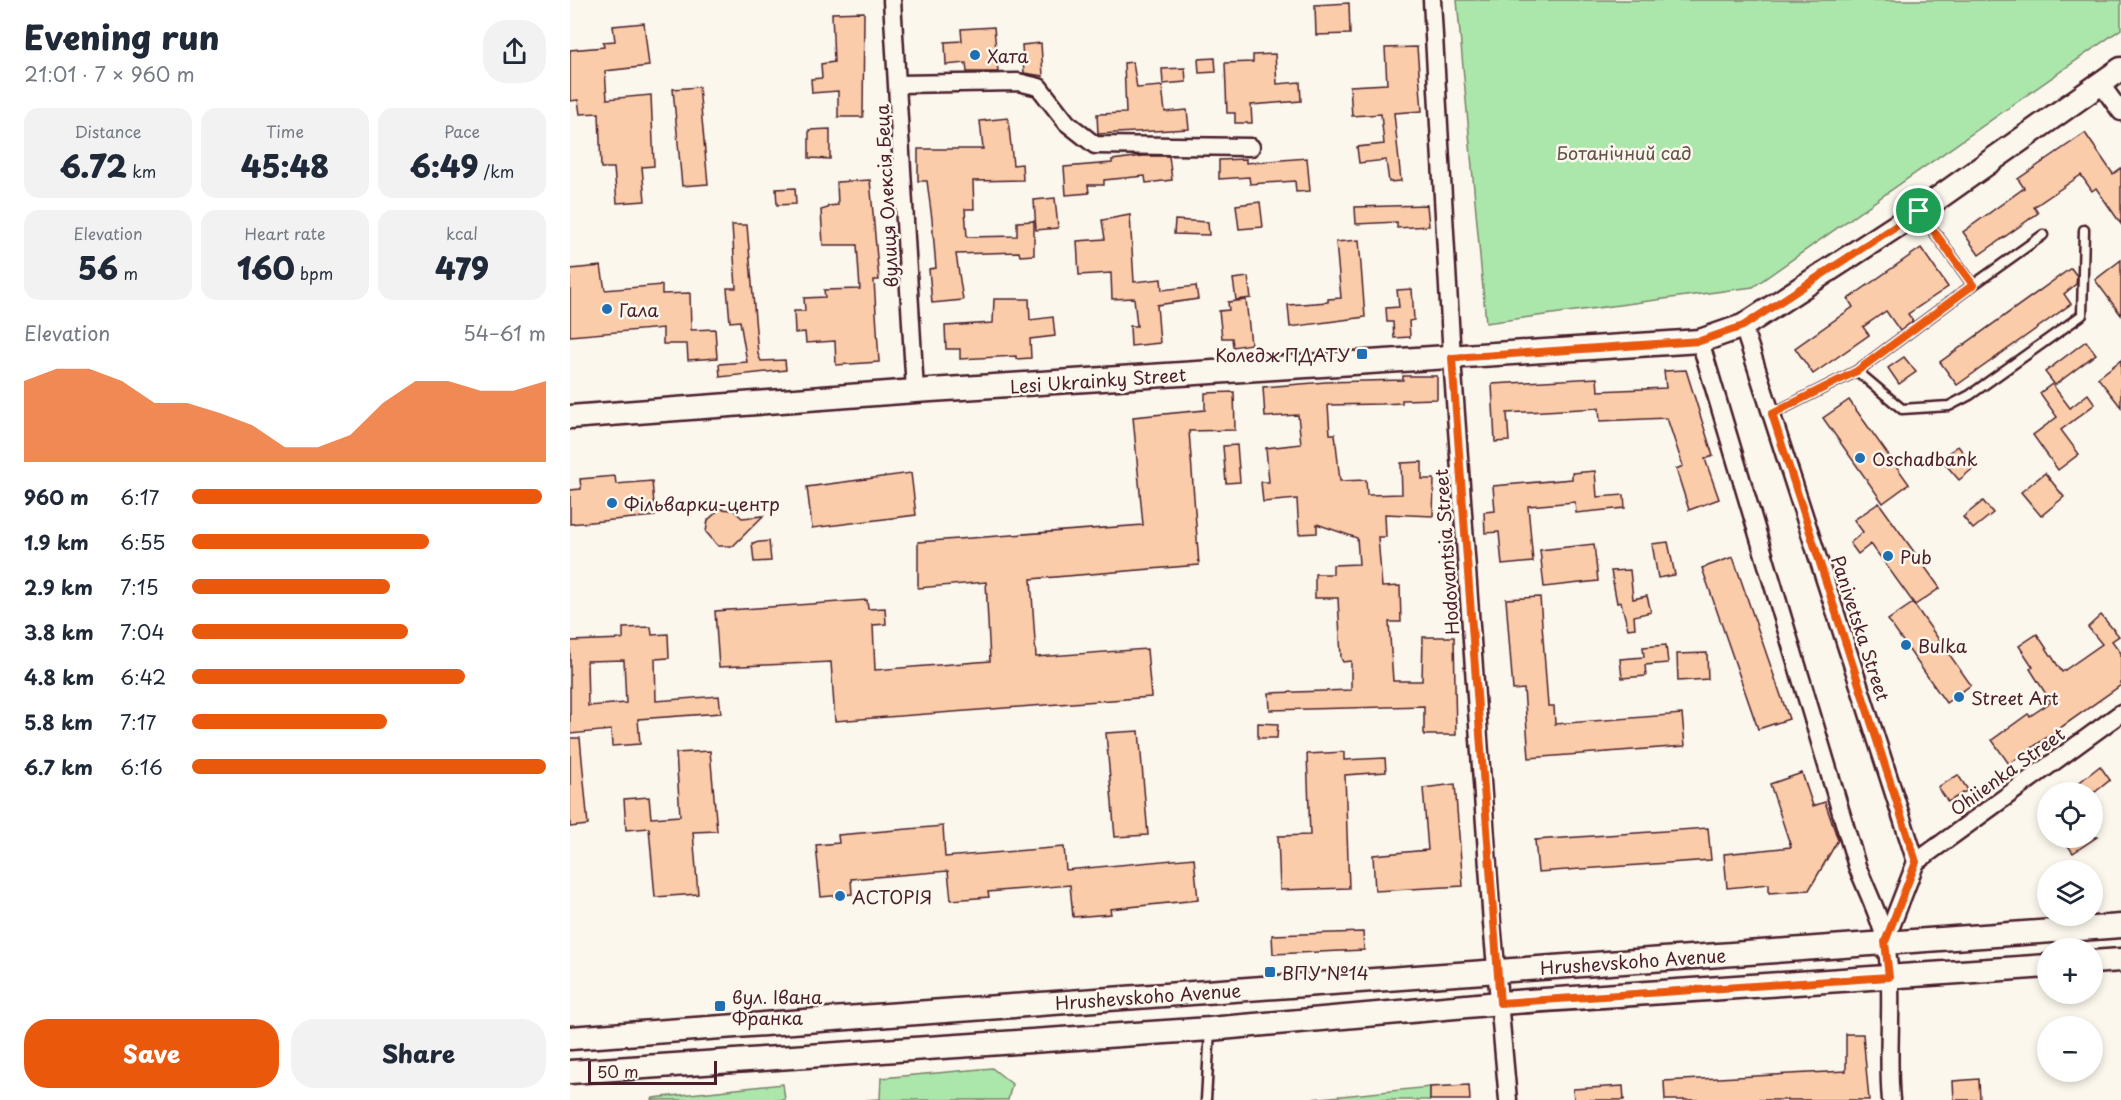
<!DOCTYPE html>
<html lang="en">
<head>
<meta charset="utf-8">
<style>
  body { margin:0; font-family:"Playpen Sans",sans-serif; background:#f2f2f3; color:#1f2937; height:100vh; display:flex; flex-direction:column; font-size:22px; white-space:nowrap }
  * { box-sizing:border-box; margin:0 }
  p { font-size:20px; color:#747a83 }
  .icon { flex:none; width:33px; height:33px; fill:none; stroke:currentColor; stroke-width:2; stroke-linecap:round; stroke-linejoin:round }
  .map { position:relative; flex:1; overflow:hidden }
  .panel { display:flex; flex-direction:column; background:#fff; width:570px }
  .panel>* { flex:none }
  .controls { position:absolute; left:1467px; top:782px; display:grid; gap:12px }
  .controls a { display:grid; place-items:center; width:66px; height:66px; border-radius:50%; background:#fff; box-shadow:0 3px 9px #0003; font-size:30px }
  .scale { position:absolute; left:18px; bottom:15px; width:129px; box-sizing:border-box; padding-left:6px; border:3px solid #4a1f2b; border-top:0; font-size:16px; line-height:21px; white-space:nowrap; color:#4a1f2b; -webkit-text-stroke:4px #fbf7ec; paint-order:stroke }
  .pin { position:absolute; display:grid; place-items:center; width:51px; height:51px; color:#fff; margin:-26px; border:3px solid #fff; border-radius:50%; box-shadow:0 2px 6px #0007 }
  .round { display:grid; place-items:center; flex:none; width:63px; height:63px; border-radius:24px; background:#f2f2f3 }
  .overview { display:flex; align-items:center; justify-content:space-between; height:102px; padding:0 24px }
  h1 { font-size:33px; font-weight:800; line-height:45px }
  .metrics { display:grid; grid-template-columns:repeat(3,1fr); gap:9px; height:102px; padding:6px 24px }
  .metrics div { display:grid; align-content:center; border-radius:15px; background:#f2f2f3; text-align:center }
  .metrics b { font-size:30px; font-weight:800 }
  .metrics small { font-size:16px; font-weight:400 }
  .metrics p { font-size:16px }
  .chart { height:168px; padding:12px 24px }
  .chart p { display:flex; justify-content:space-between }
  .chart svg { width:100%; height:108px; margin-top:6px; fill:#ea580c; opacity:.7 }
  .primary-button { display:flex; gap:12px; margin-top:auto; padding:12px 24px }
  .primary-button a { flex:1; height:69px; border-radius:24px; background:#ea580c; color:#fff; font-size:24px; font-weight:800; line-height:69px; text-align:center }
  .primary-button a+a { background:#f2f2f3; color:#1f2937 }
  ul { padding:0 24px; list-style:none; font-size:20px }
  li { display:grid; grid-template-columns:96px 72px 1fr; align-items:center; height:45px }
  li i { height:15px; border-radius:8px; background:#ea580c }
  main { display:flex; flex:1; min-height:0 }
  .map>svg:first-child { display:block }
  .green { fill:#abe6ab; stroke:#7a826b; stroke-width:1.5 }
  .building { fill:#facca9; stroke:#4a1f2b; stroke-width:1.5; fill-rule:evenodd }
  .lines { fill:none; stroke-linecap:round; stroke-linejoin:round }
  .lane-casing { stroke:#4a1f2b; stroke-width:13 }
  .street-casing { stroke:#4a1f2b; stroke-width:21 }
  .secondary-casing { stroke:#4a1f2b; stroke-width:27 }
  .lane { stroke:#fbf7ec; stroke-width:8 }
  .street { stroke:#fbf7ec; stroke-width:16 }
  .secondary { stroke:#fbf7ec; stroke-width:22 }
  .route-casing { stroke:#fff; stroke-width:12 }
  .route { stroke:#ea580c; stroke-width:8 }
  .poi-dot { fill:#1f6fb2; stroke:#fbf7ec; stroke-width:2 }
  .labels { text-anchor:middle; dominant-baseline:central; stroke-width:5; stroke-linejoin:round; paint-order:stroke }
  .poi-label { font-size:18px; fill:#4a1f2b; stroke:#fbf7ec; text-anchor:start }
  .park-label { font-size:18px; fill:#62514b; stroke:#fbf7ec }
  .street-label { font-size:18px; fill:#4a1f2b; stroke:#fbf7ec }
</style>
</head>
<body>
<main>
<section class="panel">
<div class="overview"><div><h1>Evening run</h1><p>21:01 · 7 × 960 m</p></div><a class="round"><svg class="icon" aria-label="share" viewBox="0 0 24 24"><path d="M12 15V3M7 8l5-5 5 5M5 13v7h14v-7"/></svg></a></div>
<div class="metrics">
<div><p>Distance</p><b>6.72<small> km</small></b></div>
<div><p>Time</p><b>45:48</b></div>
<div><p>Pace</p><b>6:49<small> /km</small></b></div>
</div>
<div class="metrics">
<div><p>Elevation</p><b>56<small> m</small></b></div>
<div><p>Heart rate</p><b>160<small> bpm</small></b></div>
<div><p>kcal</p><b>479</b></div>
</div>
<div class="chart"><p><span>Elevation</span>54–61 m</p>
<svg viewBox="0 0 160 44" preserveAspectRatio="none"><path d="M0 44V11L10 6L20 6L30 11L40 20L50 20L60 24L70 29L80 38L90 38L100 33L110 20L120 11L130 11L140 15L150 15L160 11V44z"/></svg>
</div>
<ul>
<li><b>960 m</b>6:17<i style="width:99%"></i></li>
<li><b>1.9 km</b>6:55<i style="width:67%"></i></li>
<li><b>2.9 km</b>7:15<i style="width:56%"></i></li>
<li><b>3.8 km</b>7:04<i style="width:61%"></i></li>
<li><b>4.8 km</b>6:42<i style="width:77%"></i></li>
<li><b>5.8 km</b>7:17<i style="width:55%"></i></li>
<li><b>6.7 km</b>6:16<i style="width:100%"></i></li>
</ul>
<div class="primary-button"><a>Save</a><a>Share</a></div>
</section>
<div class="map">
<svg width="1551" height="1100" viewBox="0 0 1551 1100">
  <rect width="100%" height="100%" fill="#fbf7ec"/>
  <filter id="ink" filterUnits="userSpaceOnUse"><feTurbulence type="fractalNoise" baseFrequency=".0167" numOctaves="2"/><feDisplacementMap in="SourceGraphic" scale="12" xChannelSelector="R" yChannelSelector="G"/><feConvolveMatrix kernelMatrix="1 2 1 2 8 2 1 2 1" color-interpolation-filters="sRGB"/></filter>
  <g filter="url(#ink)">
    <g class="green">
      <polygon points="887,0 1551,0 1551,29 1183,287 916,323"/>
      <polygon points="422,1068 442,1084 438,1100 295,1100 310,1099 311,1078"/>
      <polygon points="213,1084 215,1100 82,1100 83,1098"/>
      <polygon points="860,1087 860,1100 731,1100"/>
    </g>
    <g class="building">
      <polygon points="779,3 780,34 746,35 745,5"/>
      <polygon points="294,12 293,117 268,117 268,91 242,93 241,79 252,78 251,64 264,62 262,13"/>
      <polygon points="74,23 79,66 35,71 37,99 81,95 84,166 72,167 75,201 47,203 44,168 31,168 29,113 10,114 8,100 0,101 0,50 34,47 33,42 45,41 43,26"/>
      <polygon points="424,27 428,72 397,72 396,63 376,65 375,42 392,41 391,29"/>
      <polygon points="471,43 473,76 454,73 452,45"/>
      <polygon points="847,47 852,111 824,113 831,181 819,182 816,160 789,163 787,147 814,144 811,114 782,116 780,86 817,84 815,48"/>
      <polygon points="705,54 707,84 730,82 731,101 681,105 682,123 665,123 665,113 657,113 655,63 683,62 683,55"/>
      <polygon points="645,58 646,72 629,73 628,59"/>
      <polygon points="563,62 567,88 592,86 595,112 617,110 619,129 528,134 527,114 556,113 554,63"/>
      <polygon points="615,68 616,82 593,84 592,69"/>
      <polygon points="129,87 138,184 112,186 103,89"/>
      <polygon points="438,118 443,165 452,164 453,180 403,181 404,209 395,209 397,237 447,236 447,222 464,221 464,255 450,256 449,252 386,254 393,300 362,303 359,269 366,268 362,219 357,181 348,181 348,149 413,149 410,121"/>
      <polygon points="260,129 260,159 239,158 239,130"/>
      <polygon points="1515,133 1543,174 1551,168 1551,224 1526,188 1522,191 1511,175 1464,207 1468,213 1409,255 1393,232 1454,188 1448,179"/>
      <polygon points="573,156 599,156 602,180 576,183 575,176 534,180 534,185 518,185 519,193 496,195 494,167 542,163 542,160"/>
      <polygon points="737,158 740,191 726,192 725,181 680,184 679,177 649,179 649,160 676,159 676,163"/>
      <polygon points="300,180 309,280 304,280 309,362 266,365 265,341 236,343 235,332 225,333 224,311 235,311 234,298 255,297 254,290 290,289 287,245 253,245 251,210 258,208 258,206 268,205 267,182"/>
      <polygon points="225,188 226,204 207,205 206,189"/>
      <polygon points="485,198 488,228 466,230 464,200"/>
      <polygon points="690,202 693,227 669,229 666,205"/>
      <polygon points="857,205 859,226 827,228 827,222 786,224 785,207"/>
      <polygon points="560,215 564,282 591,279 592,290 626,286 628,299 587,305 590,343 561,346 560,326 567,326 564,298 542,299 541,273 509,275 507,241 535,239 532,220"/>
      <polygon points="605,220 638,222 639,235 604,234"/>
      <polygon points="162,225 177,225 188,354 191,361 215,360 216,370 150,377 149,364 177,362 170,321 160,322 157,288 166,288"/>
      <polygon points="789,240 795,317 720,327 718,305 758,302 758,299 771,298 766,242"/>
      <polygon points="1351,248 1378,287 1338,314 1343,321 1330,331 1316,311 1293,327 1299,335 1243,374 1225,348 1283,307 1278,299"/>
      <polygon points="1551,260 1551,315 1525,280"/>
      <polygon points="31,266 35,290 92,285 92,294 120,293 121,330 145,329 147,358 118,360 117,344 93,344 93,328 0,336 0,269"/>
      <polygon points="1501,268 1507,276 1506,284 1494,294 1501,304 1387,385 1370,362"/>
      <polygon points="678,277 681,298 666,300 663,279"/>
      <polygon points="842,289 844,320 839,321 840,337 824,338 823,322 817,322 816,308 829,307 827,290"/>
      <polygon points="424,299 459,299 460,320 483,317 485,336 460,339 461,358 446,359 446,356 390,359 390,349 376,349 375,326 423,323"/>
      <polygon points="676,300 681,344 663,347 662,338 652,338 649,311 659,310 658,302"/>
      <polygon points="1516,341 1526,354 1485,385 1475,372"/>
      <polygon points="1334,357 1346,372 1329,384 1318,368"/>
      <polygon points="1551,360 1551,407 1528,378"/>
      <polygon points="1116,370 1143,456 1135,459 1149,499 1119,510 1106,469 1113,466 1097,418 1030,421 1029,408 937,413 939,441 925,442 922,384 1027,378 1028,391 1096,388 1094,371"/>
      <polygon points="833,376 867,376 867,399 832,400 832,403 811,404 758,405 760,434 765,434 770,481 796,480 797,495 832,494 831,463 852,462 852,479 864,479 863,516 815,514 816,537 808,537 812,587 830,586 831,622 819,622 823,681 852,681 853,637 884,637 886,735 854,735 854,706 700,710 699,693 781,690 781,661 773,662 771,658 768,598 745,598 745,574 763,574 763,565 789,564 787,538 747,524 747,533 729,534 727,499 693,502 691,482 699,482 696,448 731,444 728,415 695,417 693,387 756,382 833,380"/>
      <polygon points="1482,384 1500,408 1518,394 1525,404 1491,430 1509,454 1488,470 1463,435 1487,417 1470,393"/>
      <polygon points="664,392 665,430 619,431 629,565 461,579 466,657 577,649 581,697 265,721 261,662 149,667 145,611 297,600 298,609 315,608 316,624 303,625 305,670 420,661 416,582 348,588 348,542 573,525 563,417 635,410 635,393"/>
      <polygon points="1279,400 1339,484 1313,503 1253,418"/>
      <polygon points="667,445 670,482 656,483 653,446"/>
      <polygon points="1388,446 1405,467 1389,480 1371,459"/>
      <polygon points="1025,471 1027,497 1054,495 1055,508 1006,513 1005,502 958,506 963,562 932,565 929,532 915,533 914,512 925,511 923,486 1002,479 1002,473"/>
      <polygon points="341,473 346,515 242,528 237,487"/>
      <polygon points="1475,473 1494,497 1471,516 1451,492"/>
      <polygon points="45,476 46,484 82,481 85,516 0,524 0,490 11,489 10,479"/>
      <polygon points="1413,501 1423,513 1403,529 1393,517"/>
      <polygon points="1309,503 1370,588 1345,605 1301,544 1288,554 1280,543 1293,532 1284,520"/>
      <polygon points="150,509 163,510 172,518 193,516 163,546 148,546 136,532 138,520"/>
      <polygon points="199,541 201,561 184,562 182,543"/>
      <polygon points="1098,542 1105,575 1088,578 1082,544"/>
      <polygon points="1024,544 1028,581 974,587 970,550"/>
      <polygon points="1163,557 1219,719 1188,729 1132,568"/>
      <polygon points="1060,570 1063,599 1077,596 1081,612 1064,616 1065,628 1058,629 1051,602 1047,603 1041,571"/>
      <polygon points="970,597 978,706 984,706 985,724 1112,714 1115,746 959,758 954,689 943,690 936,599"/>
      <polygon points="1343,603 1401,685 1376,703 1318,620"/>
      <polygon points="1531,615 1549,636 1542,641 1551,653 1551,685 1439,764 1422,740 1458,714 1460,716 1481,702 1460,669 1463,667 1449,646 1467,634 1492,672 1532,644 1518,627"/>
      <path d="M 81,627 L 82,635 L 98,634 L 99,658 L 85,659 L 86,701 L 149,696 L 151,713 L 68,719 L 70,744 L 42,746 L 41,730 L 0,734 L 0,641 L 53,639 L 53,628 ZM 54,660 L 56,703 L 18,706 L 17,661 Z"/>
      <polygon points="1096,645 1098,663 1075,665 1076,676 1052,678 1050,659 1074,657 1073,647"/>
      <polygon points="1137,653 1138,679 1108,681 1107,654"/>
      <polygon points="688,723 708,724 707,738 688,738"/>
      <polygon points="569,731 578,835 545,837 536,733"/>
      <polygon points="0,738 10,738 18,825 0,827"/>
      <polygon points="140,751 147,831 123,832 128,894 85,897 79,828 56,830 54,799 79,797 81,818 110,816 106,753"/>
      <polygon points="774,752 774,760 815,758 816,772 775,775 779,888 710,890 708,836 740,835 737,754"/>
      <polygon points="1530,766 1540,780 1525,792 1497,792"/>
      <polygon points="1232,773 1243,806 1255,802 1268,840 1239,890 1199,893 1199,884 1157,888 1154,854 1221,847 1200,784"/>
      <polygon points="1388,775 1398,790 1378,802 1368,787"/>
      <polygon points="885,784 893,886 805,891 803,855 858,850 853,788"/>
      <polygon points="373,826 375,857 494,847 496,870 624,858 628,900 540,909 541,914 503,917 500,885 418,892 419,897 381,900 378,871 281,879 282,894 251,897 246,845 269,843 268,835"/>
      <polygon points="1138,828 1141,860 968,872 965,840"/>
      <polygon points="1492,837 1527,837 1503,853"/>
      <polygon points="793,932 794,950 703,954 702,935"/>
      <polygon points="1276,1034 1293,1034 1299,1100 1095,1100 1094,1081 1276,1071"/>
      <polygon points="1409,1079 1410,1100 1384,1100 1383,1081"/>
      <polygon points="899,1085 900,1100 860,1100 860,1087"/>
      <polygon points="1053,1086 1054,1100 1004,1100 1003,1089"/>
    </g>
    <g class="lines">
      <g class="lane-casing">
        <g id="lane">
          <polyline points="1403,285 1473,235"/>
          <polyline points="1287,371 1403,285 1349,211"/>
          <polyline points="1202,414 1287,371 1332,409 1379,406 1400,395 1512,315 1514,230"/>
          <polyline points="636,1100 640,1029"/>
        </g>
      </g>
      <g class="street-casing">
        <g id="street">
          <polyline points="322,0 345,391"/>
          <polyline points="862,0 882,358 922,923 938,1100"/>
          <polyline points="1530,83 1551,112"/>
          <polyline points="329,84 448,82 469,87 497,123 525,145 681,147"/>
          <polyline points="1173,326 1346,862 1315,942"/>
          <path d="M 1130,341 L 1287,866 C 1297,891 1311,918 1316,944 C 1325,995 1316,1048 1321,1100"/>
          <polyline points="1346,862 1551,713"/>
        </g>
      </g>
      <g class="secondary-casing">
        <g id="secondary">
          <polyline points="0,417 345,391 1130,341 1173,326 1357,206 1551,69"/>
          <polyline points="1522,962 1551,960"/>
          <polyline points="0,1038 1551,926"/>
          <polyline points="0,1072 640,1029 930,1003 1478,966"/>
        </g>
      </g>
      <use href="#lane" class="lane"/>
      <use href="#street" class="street"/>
      <use href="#secondary" class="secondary"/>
    </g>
  </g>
  <g class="lines" filter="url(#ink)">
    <g class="route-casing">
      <polygon id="route" points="1349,211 1403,285 1287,371 1202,414 1346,862 1315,942 1319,977 930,1003 882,358 1130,341 1173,326"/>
    </g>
    <use href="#route" class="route"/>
  </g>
  <g class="poi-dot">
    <circle cx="405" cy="55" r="6"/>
    <circle cx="37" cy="309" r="6"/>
    <rect x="786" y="348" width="12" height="12" rx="3"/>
    <circle cx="1290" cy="458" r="6"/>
    <circle cx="42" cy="503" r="6"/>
    <circle cx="1318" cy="556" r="6"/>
    <circle cx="1336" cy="645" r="6"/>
    <circle cx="1389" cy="697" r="6"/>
    <circle cx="270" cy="896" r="6"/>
    <rect x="694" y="966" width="12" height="12" rx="3"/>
    <rect x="144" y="1000" width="12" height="12" rx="3"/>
  </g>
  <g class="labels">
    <g class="poi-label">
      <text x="417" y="55">Хата</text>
      <text x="49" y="309">Гала</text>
      <text x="780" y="354" text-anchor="end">Коледж ПДАТУ</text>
      <text x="1302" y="458">Oschadbank</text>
      <text x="54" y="503">Фільварки-центр</text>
      <text x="1330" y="556">Pub</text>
      <text x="1348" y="645">Bulka</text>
      <text x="1401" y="697">Street Art</text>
      <text x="282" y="896">АСТОРІЯ</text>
      <text x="712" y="972">ВПУ №14</text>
      <text x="162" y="996">вул. Івана<tspan x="162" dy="21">Франка</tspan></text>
    </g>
    <g class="park-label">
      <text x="1054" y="152">Ботанічний сад</text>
    </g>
    <g class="street-label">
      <text transform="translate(316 196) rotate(-93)">вулиця Олексія Беца</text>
      <text transform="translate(528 380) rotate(-4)">Lesi Ukrainky Street</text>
      <text transform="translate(876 552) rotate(-94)">Hodovantsia Street</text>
      <text transform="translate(1291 628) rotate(72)">Panivetska Street</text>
      <text transform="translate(1437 771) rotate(-36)">Ohiienka Street</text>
      <text transform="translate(1063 961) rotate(-4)">Hrushevskoho Avenue</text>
      <text transform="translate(578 996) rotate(-4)">Hrushevskoho Avenue</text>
    </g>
  </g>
</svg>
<div class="controls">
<a><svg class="icon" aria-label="locate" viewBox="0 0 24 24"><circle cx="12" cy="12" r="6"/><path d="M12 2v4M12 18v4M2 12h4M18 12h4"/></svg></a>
<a><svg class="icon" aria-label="layers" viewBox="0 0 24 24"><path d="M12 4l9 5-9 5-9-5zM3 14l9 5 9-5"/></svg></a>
<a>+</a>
<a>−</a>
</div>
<div class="scale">50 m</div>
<div class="pin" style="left:1349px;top:211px;background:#1e9e55"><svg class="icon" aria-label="arrive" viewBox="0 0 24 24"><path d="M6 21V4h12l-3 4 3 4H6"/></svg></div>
</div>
</main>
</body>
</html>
